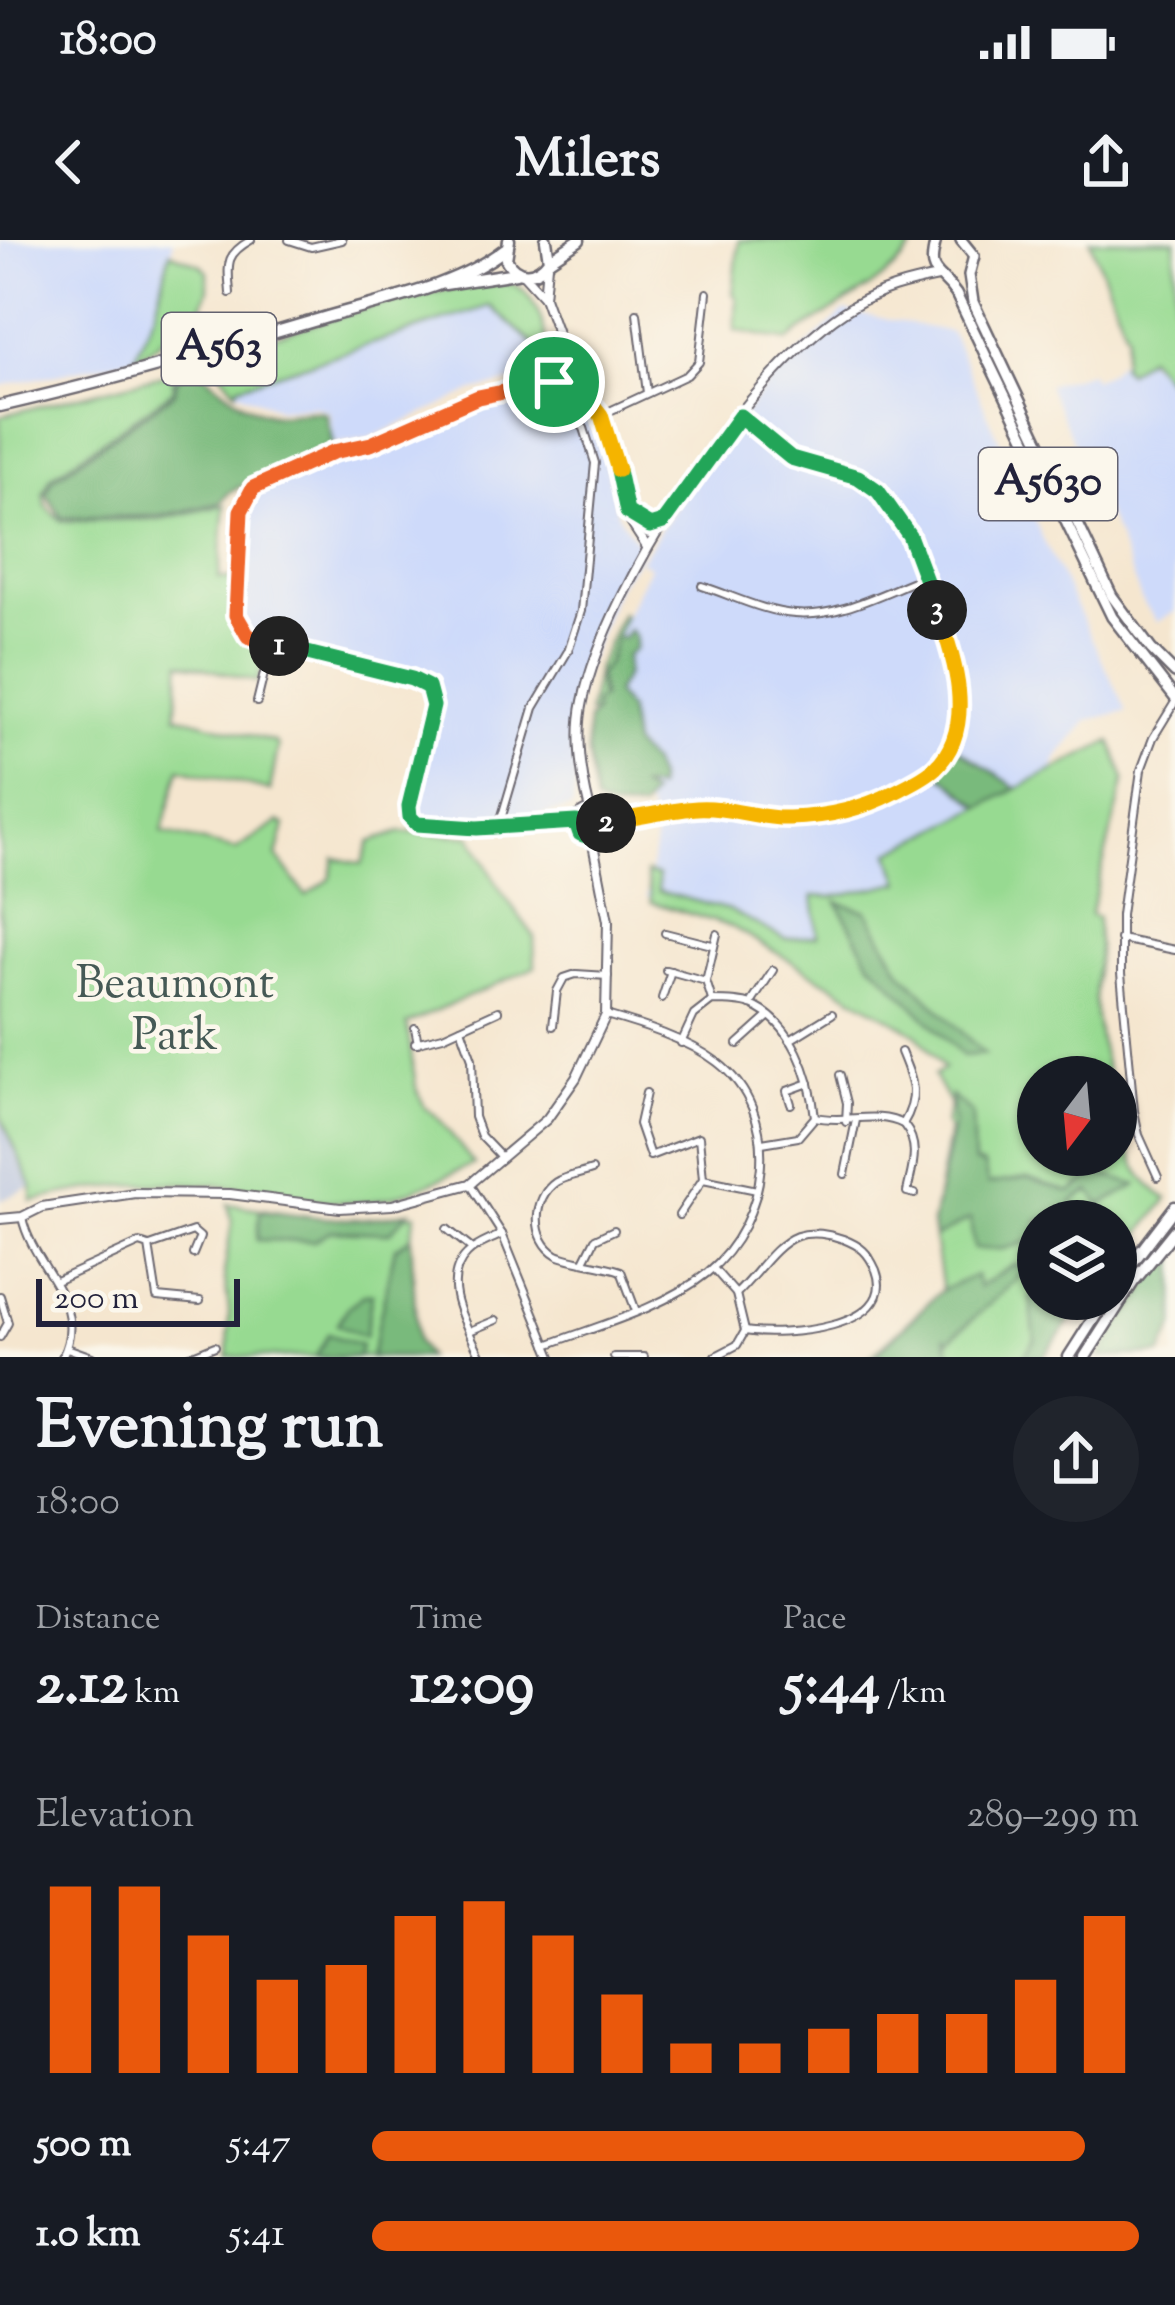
<!DOCTYPE html>
<html lang="en">
<head>
<meta charset="utf-8">
<style>
  body { margin:0; font-family:"Sorts Mill Goudy",serif; background:#20242c; color:#f1f3f6; height:100vh; display:flex; flex-direction:column; font-size:45px; white-space:nowrap }
  * { box-sizing:border-box; margin:0 }
  p { font-size:39px; color:#9ea1a6 }
  .icon { flex:none; width:66px; height:66px; fill:none; stroke:currentColor; stroke-width:2; stroke-linecap:round; stroke-linejoin:round }
  .map { position:relative; height:1117px; overflow:hidden }
  .sheet { display:flex; flex-direction:column; background:#171b24; flex:1 }
  .sheet>* { flex:none }
  .needle { width:78px; rotate:196deg }
  .buttons { position:absolute; left:1017px; top:816px; display:grid; gap:24px }
  .buttons a { display:grid; place-items:center; width:120px; height:120px; border-radius:50%; background:#171b24; box-shadow:0 3px 9px #0004; font-size:60px }
  .scale { position:absolute; left:36px; bottom:30px; width:204px; box-sizing:border-box; padding-left:12px; border:6px solid #22223b; border-top:0; font-size:33px; line-height:42px; white-space:nowrap; color:#22223b; -webkit-text-stroke:9px #fbf7ec; paint-order:stroke }
  .pin { position:absolute; display:grid; place-items:center; width:102px; height:102px; color:#fff; margin:-51px; border:6px solid #fff; border-radius:50%; box-shadow:0 3px 12px #0007 }
  .km { position:absolute; width:60px; height:60px; margin:-30px; border-radius:50%; background:#222; color:#fff; font-size:33px; line-height:60px; text-align:center }
  .round { display:grid; place-items:center; flex:none; width:126px; height:126px; border-radius:63px; background:#20242c }
  .overview { display:flex; align-items:center; justify-content:space-between; height:204px; padding:0 36px }
  h1 { font-size:66px; font-weight:800; line-height:90px }
  .metrics { display:grid; grid-template-columns:repeat(3,1fr); gap:18px; height:204px; padding:12px 36px }
  .metrics div { display:grid; align-content:center }
  .metrics b { font-size:60px; font-weight:800 }
  .metrics small { font-size:33px; font-weight:400 }
  .metrics p { font-size:33px }
  .chart { height:336px; padding:24px 36px }
  .chart p { display:flex; justify-content:space-between }
  .chart svg { width:100%; height:216px; margin-top:12px; stroke:#ea580c; stroke-width:6 }
  ul { padding:0 36px; list-style:none; font-size:39px }
  li { display:grid; grid-template-columns:192px 144px 1fr; align-items:center; height:90px }
  li i { height:30px; border-radius:15px; background:#ea580c }
  .status { display:flex; justify-content:space-between; align-items:center; height:84px; padding:0 60px; background:#171b24; direction:ltr }
  .status svg { height:33px; fill:currentColor }
  header { display:flex; justify-content:space-between; align-items:center; height:156px; padding:0 36px; background:#171b24; font-size:54px; font-weight:800 }
  .map>svg:first-child { display:block }
  .built { fill:#cedafa }
  .industrial { fill:#b9c4de }
  .green { fill:#97da91; stroke:#5c7e66; stroke-width:3 }
  .forest { fill:#79ba7b; stroke:#4e6e5b; stroke-width:3 }
  .lines { fill:none; stroke-linecap:round; stroke-linejoin:round }
  .minor-casing { stroke:#6c676f; stroke-width:10 }
  .tertiary-casing { stroke:#6c676f; stroke-width:12 }
  .primary-casing { stroke:#6c676f; stroke-width:14 }
  .trunk-casing { stroke:#6c676f; stroke-width:15 }
  .minor { stroke:#fff; stroke-width:6 }
  .tertiary { stroke:#fff; stroke-width:8 }
  .primary { stroke:#fff; stroke-width:9 }
  .trunk { stroke:#fff; stroke-width:10 }
  .split-1-casing { stroke:#fff; stroke-width:24 }
  .split-2-casing { stroke:#fff; stroke-width:24 }
  .split-3-casing { stroke:#fff; stroke-width:24 }
  .split-4-casing { stroke:#fff; stroke-width:24 }
  .split-5-casing { stroke:#fff; stroke-width:24 }
  .split-1 { stroke:#f0652b; stroke-width:15 }
  .split-2 { stroke:#22a559; stroke-width:15 }
  .split-3 { stroke:#f5b400; stroke-width:15 }
  .split-4 { stroke:#22a559; stroke-width:15 }
  .split-5 { stroke:#f5b400; stroke-width:15 }
  .labels { text-anchor:middle; dominant-baseline:central; stroke-width:9; stroke-linejoin:round; paint-order:stroke }
  .shield { fill:#fbf7ec; stroke:#636270; stroke-width:3 }
  .shield-label { font-size:42px; font-weight:bold; fill:#22223b }
  .park-label { font-size:45px; fill:#455955; stroke:#fbf7ec }
</style>
</head>
<body>
<div class="status"><b>18:00</b><svg viewBox="0 0 49 12"><path d="M0 12V9h3v3zM5 12V6h3v6zM10 12V3h3v9zM15 12V0h3v12zM26 1h20v11H26zM47 4h2v5h-2z"/></svg></div>
<header><svg class="icon" aria-label="back" viewBox="0 0 24 24"><path d="M15 5l-7 7 7 7"/></svg>Milers<svg class="icon" aria-label="share" viewBox="0 0 24 24"><path d="M12 15V3M7 8l5-5 5 5M5 13v7h14v-7"/></svg></header>
<div class="map">
<svg width="1175" height="1117" viewBox="0 0 1175 1117">
  <rect width="100%" height="100%" fill="#fbf7ec"/>
  <filter id="ink" filterUnits="userSpaceOnUse"><feTurbulence type="fractalNoise" baseFrequency=".00833" numOctaves="2"/><feDisplacementMap in="SourceGraphic" scale="24" xChannelSelector="R" yChannelSelector="G"/><feConvolveMatrix kernelMatrix="1 2 1 2 8 2 1 2 1" color-interpolation-filters="sRGB"/></filter>
  <filter id="wash" filterUnits="userSpaceOnUse"><feTurbulence type="fractalNoise" baseFrequency=".004" numOctaves="4" result="noise"/><feDisplacementMap in="SourceGraphic" scale="48" xChannelSelector="R" yChannelSelector="G"/><feGaussianBlur stdDeviation="2.7" result="paint"/><feColorMatrix in="noise" values="0 0 0 0 0 0 0 0 0 0 0 0 0 0 0 0 0 1.4 0 .05"/><feComposite in="paint" operator="in"/></filter>
  <g filter="url(#wash)">
    <rect width="100%" height="100%" fill="#f5e6cf"/>
    <g class="built">
      <polygon points="0,0 174,0 155,72 134,118 0,146"/>
      <polygon points="490,66 548,117 546,129 520,140 474,151 370,198 334,204 329,171 315,166 279,169 236,151 238,146 312,121"/>
      <polygon points="845,71 951,92 1043,299 1127,471 1088,480 1059,515 1052,530 1017,548 953,506 937,530 981,567 891,613 902,642 832,657 814,656 819,696 785,699 646,657 655,602 652,580 629,521 597,475 619,388 650,326 640,321 704,222 781,129"/>
      <polygon points="1134,106 1175,149 1175,371 1157,382 1142,361 1117,296 1047,145 1090,132 1093,139 1109,132"/>
      <polygon points="523,152 566,156 586,174 605,221 618,275 641,308 635,323 618,344 582,439 572,487 576,537 572,568 520,580 467,583 423,581 418,579 412,569 437,469 432,446 424,440 262,399 245,390 240,375 247,266 257,251 332,215 368,209 467,168"/>
    </g>
    <polygon class="industrial" points="0,875 32,946 0,961"/>
    <g class="green">
      <path d="M 739,0 L 917,0 C 898,41 825,70 788,101 L 735,90 L 737,59 L 733,53 Z"/>
      <polygon points="1090,0 1175,0 1175,117 1168,123 1175,121 1175,149 1147,116 1127,132 1121,127 1127,95"/>
      <path d="M 170,12 L 201,25 L 208,32 L 208,49 L 199,76 C 172,82 160,108 134,118 L 155,72 Z"/>
      <path d="M 484,41 L 485,45 C 495,44 505,41 515,45 C 536,54 549,96 548,117 L 490,66 L 238,146 L 236,151 L 212,121 L 214,114 L 370,67 Z"/>
      <path d="M 179,131 L 173,139 L 173,151 L 51,237 L 43,254 L 46,266 L 62,281 L 161,279 L 225,265 L 219,338 L 233,339 C 230,375 225,397 265,410 L 258,442 L 181,422 L 176,475 L 275,502 L 278,507 L 270,551 L 180,528 L 162,592 L 236,610 L 279,582 L 285,585 L 277,616 L 306,656 L 330,639 L 335,618 L 362,624 L 370,602 L 401,592 L 471,596 L 501,651 L 534,696 L 535,727 L 407,784 L 416,847 L 425,868 L 437,876 L 474,924 C 438,939 400,960 361,962 C 317,964 276,952 233,947 C 165,939 97,945 32,961 L 32,946 L 0,875 L 0,176 Z"/>
      <polygon points="621,373 624,375 604,430 598,435 599,460 594,467 595,473 588,473 597,429"/>
      <path d="M 1111,501 L 1125,539 L 1090,675 L 1098,678 C 1095,691 1100,702 1098,715 C 1090,766 1097,788 1108,837 L 1038,837 L 1038,915 L 1116,915 L 1116,861 C 1129,902 1127,934 1168,959 L 1116,1023 L 1116,981 L 1038,981 L 1038,1059 L 1087,1059 L 1043,1117 L 870,1117 L 942,1050 L 932,984 L 949,890 L 945,884 L 950,865 L 934,836 L 944,829 L 917,794 L 732,687 L 651,662 L 646,633 L 658,636 L 658,651 L 729,670 L 785,699 L 818,696 L 813,656 L 832,657 L 901,642 L 890,613 Z"/>
      <polygon points="228,964 341,981 416,974 383,1117 228,1117 229,1070 224,1033 232,982"/>
    </g>
    <g class="forest">
      <path d="M 202,131 C 222,148 251,174 278,175 C 294,175 310,168 326,173 L 333,204 L 251,241 L 229,253 L 220,263 L 161,276 L 62,278 L 46,254 L 53,239 L 175,153 L 176,140 L 185,132 Z"/>
      <path d="M 629,390 L 635,396 L 635,409 L 626,416 L 626,434 L 615,453 L 628,470 L 633,506 L 651,524 L 657,540 L 656,549 L 638,547 L 651,555 L 641,570 L 609,569 L 595,563 C 591,537 584,504 588,480 L 595,473 L 594,463 L 602,457 L 598,435 L 608,423 L 616,396 L 623,398 Z"/>
      <polygon points="953,505 1017,548 981,567 936,530"/>
      <polygon points="837,662 867,671 901,731 984,814 963,816 869,720"/>
      <polygon points="951,856 972,873 974,923 984,926 988,944 1027,938 1071,952 1096,933 1137,945 1101,965 1090,951 1073,961 1071,981 1038,981 1038,999 1003,1009 974,1009 970,979 934,998 932,984 953,886"/>
      <path d="M 260,971 C 311,976 359,986 409,971 L 390,993 L 330,991 L 314,1001 L 257,1000 Z"/>
      <polygon points="411,997 417,1101 427,1117 371,1117 395,1008"/>
      <polygon points="1175,1008 1175,1084 1162,1114 1099,1117 1157,1026"/>
      <polygon points="1013,1025 1033,1025 948,1101 945,1095 952,1117 883,1117 877,1113 942,1050 976,1035 979,1047"/>
      <polygon points="1038,1052 1038,1059 1087,1059 1043,1117 1023,1117 1035,1100 1030,1057"/>
      <polygon points="365,1054 372,1054 365,1097 337,1084 349,1066"/>
      <polygon points="328,1094 361,1105 358,1117 316,1117"/>
    </g>
  </g>
  <g filter="url(#ink)">
    <g class="lines">
      <g class="minor-casing">
        <g id="minor">
          <polyline points="289,0 311,7 342,0"/>
          <path d="M 230,53 C 228,25 224,15 251,0"/>
          <polyline points="637,73 647,153"/>
          <polyline points="554,143 477,157 371,204 333,211 253,248 240,271 236,375 243,393 259,402 417,440 428,447 433,466 409,566 410,576 417,584 477,588 576,582"/>
          <polyline points="601,175 687,135 699,122 707,53"/>
          <path d="M 702,346 C 731,355 764,372 795,374 C 839,378 884,352 924,337"/>
          <polyline points="257,462 271,405"/>
          <path d="M 605,583 C 637,577 671,568 704,568 C 732,568 758,578 785,578 C 823,578 858,571 891,554 C 959,518 968,485 950,412 C 938,363 916,291 881,254 C 856,228 819,232 789,217 C 771,208 755,189 740,176"/>
          <polyline points="499,586 534,468 568,411 581,371 595,223 584,188 559,167 558,158 563,149"/>
          <polyline points="665,693 712,705"/>
          <polyline points="1120,699 1175,710"/>
          <polyline points="666,730 706,741"/>
          <polyline points="662,758 671,731"/>
          <polyline points="712,760 706,741 717,694"/>
          <polyline points="750,765 773,730"/>
          <polyline points="553,786 557,751 564,738 576,734 608,736"/>
          <polyline points="415,788 418,803"/>
          <polyline points="461,788 472,819 474,877 481,896 501,917"/>
          <polyline points="790,800 832,774"/>
          <polyline points="415,803 443,796 498,771"/>
          <path d="M 681,803 L 694,775 L 712,761 C 724,761 740,761 751,765 C 793,782 811,837 815,877 L 798,897 L 762,903"/>
          <polyline points="738,804 768,777"/>
          <polyline points="840,835 847,863 846,882"/>
          <polyline points="646,853 639,884 650,916 699,897 703,939 757,950"/>
          <polyline points="791,864 787,851 809,843"/>
          <path d="M 815,877 C 845,884 876,870 903,884 C 920,856 913,841 901,812"/>
          <path d="M 904,885 C 921,906 912,928 907,952 L 915,954"/>
          <path d="M 592,930 C 581,934 566,936 556,942 C 532,958 531,1000 557,1015 C 572,1022 602,1024 621,1031 L 636,1071"/>
          <polyline points="845,934 856,880"/>
          <polyline points="1158,937 1139,895 1134,871 1121,734 1121,675 1141,530 1153,498 1175,462"/>
          <polyline points="470,944 502,994 552,1117"/>
          <polyline points="679,975 703,939"/>
          <path d="M 22,977 C 32,1027 90,1062 62,1117"/>
          <polyline points="447,989 472,1009"/>
          <polyline points="150,1006 193,991 200,997 193,1014"/>
          <polyline points="585,1019 595,999 614,990"/>
          <polyline points="713,1028 736,1054 745,1091 737,1105 714,1117"/>
          <polyline points="56,1041 140,1003 149,1006 157,1057 200,1061"/>
          <path d="M 736,1054 C 755,1037 773,1005 797,996 C 812,991 830,994 843,999 C 861,1006 868,1012 876,1030 C 899,1090 780,1097 745,1091"/>
          <polyline points="0,1056 8,1083 0,1097"/>
          <polyline points="472,1090 496,1080"/>
          <path d="M 547,1105 C 600,1085 662,1069 707,1033 C 769,982 785,874 717,822 C 687,799 641,785 606,775"/>
          <polyline points="67,1108 92,1117"/>
          <polyline points="188,1117 215,1106"/>
          <path d="M 481,1117 C 468,1088 438,1042 467,1014 C 475,1005 491,1000 502,994"/>
          <polyline points="614,1117 644,1117"/>
        </g>
      </g>
      <g class="tertiary-casing">
        <g id="tertiary">
          <polyline points="523,34 544,57 569,126"/>
          <polyline points="544,57 547,25"/>
          <polyline points="559,126 574,130 575,142 601,175 616,218 630,281 647,307"/>
          <polyline points="559,126 554,132 554,143 563,149 575,142"/>
          <polyline points="627,272 650,286 662,282"/>
          <circle cx="590" cy="584" r="14"/>
          <path d="M 590,570 C 581,535 575,497 583,461 C 606,347 751,126 853,66 C 880,50 908,43 938,37"/>
          <polyline points="0,979 22,977 42,967 135,953 230,954 340,968 392,965 470,944 547,879 576,838 606,775 608,681 592,599"/>
        </g>
      </g>
      <g class="primary-casing">
        <g id="primary">
          <path d="M 936,0 C 926,37 938,28 956,54 L 1112,377 L 1175,458"/>
          <polyline points="961,0 974,16 969,35 973,62 1112,356 1151,409 1175,433"/>
        </g>
      </g>
      <g class="trunk-casing">
        <g id="trunk">
          <path d="M 509,0 L 506,19 C 517,39 536,37 549,20 L 546,0"/>
          <polyline points="549,20 579,0"/>
          <polyline points="445,44 516,33"/>
          <path d="M 0,166 C 110,141 219,109 327,77 C 386,60 456,47 505,9"/>
          <polyline points="1116,1044 1175,967"/>
          <polyline points="1069,1117 1106,1059"/>
          <polyline points="1085,1117 1133,1042 1175,990"/>
        </g>
      </g>
      <use href="#minor" class="minor"/>
      <use href="#tertiary" class="tertiary"/>
      <use href="#primary" class="primary"/>
      <use href="#trunk" class="trunk"/>
    </g>
  </g>
  <g class="lines" filter="url(#ink)">
    <g class="split-1-casing">
      <polyline id="split-1" points="279,406 248,396 236,375 241,271 253,248 333,212 371,204 478,157 554,142"/>
    </g>
    <g class="split-2-casing">
      <polyline id="split-2" points="279,406 412,439 428,447 433,466 409,566 410,577 417,584 477,588 576,582 580,594 592,598 600,595 606,583"/>
    </g>
    <g class="split-3-casing">
      <path id="split-3" d="M 606,583 C 636,578 667,570 697,568 C 729,566 757,579 789,578 C 827,577 861,570 895,552 C 908,545 924,538 935,528 C 978,487 954,416 937,370"/>
    </g>
    <g class="split-4-casing">
      <polyline id="split-4" points="618,230 627,272 650,286 663,282 740,176 791,218 858,237 878,251 909,295 937,370"/>
    </g>
    <g class="split-5-casing">
      <polyline id="split-5" points="554,142 563,148 575,142 601,175 618,230"/>
    </g>
    <use href="#split-1" class="split-1"/>
    <use href="#split-2" class="split-2"/>
    <use href="#split-3" class="split-3"/>
    <use href="#split-4" class="split-4"/>
    <use href="#split-5" class="split-5"/>
  </g>
  <g class="labels">
    <g class="shield">
      <rect x="162" y="73" width="114" height="72" rx="9"/>
      <rect x="979" y="208" width="138" height="72" rx="9"/>
    </g>
    <g class="shield-label">
      <text x="219" y="109">A563</text>
      <text x="1048" y="244">A5630</text>
    </g>
    <g class="park-label">
      <text x="175" y="746">Beaumont<tspan x="175" dy="52">Park</tspan></text>
    </g>
  </g>
</svg>
<div class="buttons">
<a><svg class="needle" viewBox="-14 -14 28 28"><path d="M0-13l5 13h-10z" fill="#e53935"/><path d="M0 13l5-13h-10z" fill="#9ea1a6"/></svg></a>
<a><svg class="icon" aria-label="layers" viewBox="0 0 24 24"><path d="M12 4l9 5-9 5-9-5zM3 14l9 5 9-5"/></svg></a>
</div>
<div class="scale">200 m</div>
<div class="pin" style="left:554px;top:142px;background:#1e9e55"><svg class="icon" aria-label="arrive" viewBox="0 0 24 24"><path d="M6 21V4h12l-3 4 3 4H6"/></svg></div>
<b class="km" style="left:279px;top:406px">1</b>
<b class="km" style="left:606px;top:583px">2</b>
<b class="km" style="left:937px;top:370px">3</b>
</div>
<section class="sheet">
<div class="overview"><div><h1>Evening run</h1><p>18:00</p></div><a class="round"><svg class="icon" aria-label="share" viewBox="0 0 24 24"><path d="M12 15V3M7 8l5-5 5 5M5 13v7h14v-7"/></svg></a></div>
<div class="metrics">
<div><p>Distance</p><b>2.12<small> km</small></b></div>
<div><p>Time</p><b>12:09</b></div>
<div><p>Pace</p><b>5:44<small> /km</small></b></div>
</div>
<div class="chart"><p><span>Elevation</span>289–299 m</p>
<svg viewBox="0 0 160 44" preserveAspectRatio="none"><path d="M5 44V6M15 44V6M25 44V16M35 44V25M45 44V22M55 44V12M65 44V9M75 44V16M85 44V28M95 44V38M105 44V38M115 44V35M125 44V32M135 44V32M145 44V25M155 44V12"/></svg>
</div>
<ul>
<li><b>500 m</b>5:47<i style="width:93%"></i></li>
<li><b>1.0 km</b>5:41<i style="width:100%"></i></li>
</ul>
</section>
</body>
</html>
